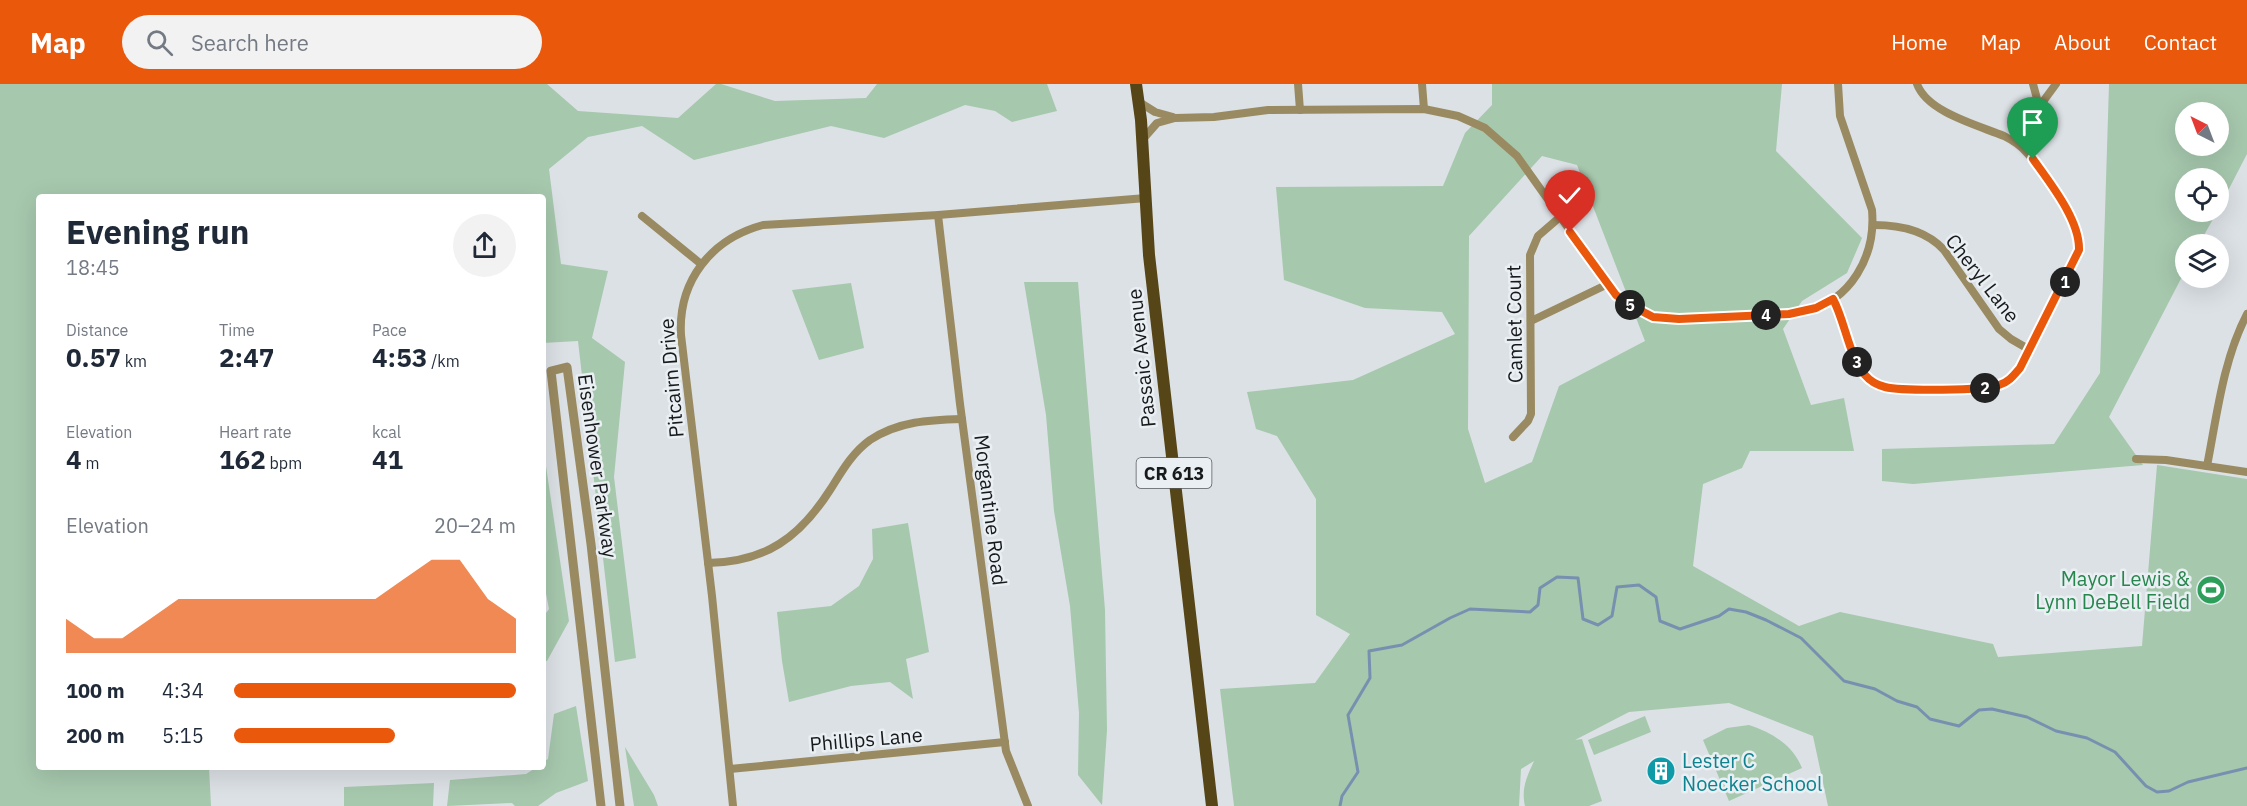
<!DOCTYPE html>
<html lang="en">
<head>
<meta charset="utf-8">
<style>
  body { margin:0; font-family:"IBM Plex Sans",sans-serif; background:#f2f2f3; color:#1f2937; height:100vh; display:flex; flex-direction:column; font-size:22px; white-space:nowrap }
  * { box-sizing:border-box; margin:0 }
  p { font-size:20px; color:#747a83 }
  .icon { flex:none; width:33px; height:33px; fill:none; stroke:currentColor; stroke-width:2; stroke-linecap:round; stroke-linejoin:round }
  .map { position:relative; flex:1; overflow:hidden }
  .sheet { position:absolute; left:36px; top:110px; width:510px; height:576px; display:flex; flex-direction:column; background:#fff; border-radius:6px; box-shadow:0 6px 24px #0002 }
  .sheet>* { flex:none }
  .needle { width:39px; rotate:318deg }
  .buttons { position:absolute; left:2175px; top:18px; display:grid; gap:12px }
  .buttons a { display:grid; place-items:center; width:54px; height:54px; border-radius:50%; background:#fff; box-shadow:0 6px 24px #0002; font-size:30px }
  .pin { position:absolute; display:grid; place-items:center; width:51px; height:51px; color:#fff; margin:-62px -26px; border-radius:50% 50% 50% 0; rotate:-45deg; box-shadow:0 0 6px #0007 }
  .pin .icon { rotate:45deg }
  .km { position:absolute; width:30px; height:30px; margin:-15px; border-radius:50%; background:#222; color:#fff; font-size:16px; line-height:30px; text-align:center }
  .round { display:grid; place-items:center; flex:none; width:63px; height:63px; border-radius:32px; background:#f2f2f3 }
  .overview { display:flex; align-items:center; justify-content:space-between; height:102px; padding:0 30px }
  h1 { font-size:33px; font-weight:700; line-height:45px }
  .metrics { display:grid; grid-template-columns:repeat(3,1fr); gap:9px; height:102px; padding:6px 30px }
  .metrics div { display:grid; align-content:center }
  .metrics b { font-size:26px; font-weight:700 }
  .metrics small { font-size:16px; font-weight:400 }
  .metrics p { font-size:16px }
  .chart { height:168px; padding:12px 30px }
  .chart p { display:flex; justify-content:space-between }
  .chart svg { width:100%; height:108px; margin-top:6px; fill:#ea580c; opacity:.7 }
  ul { padding:0 30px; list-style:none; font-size:20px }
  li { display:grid; grid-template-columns:96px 72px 1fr; align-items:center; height:45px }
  li i { height:15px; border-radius:8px; background:#ea580c }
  header { display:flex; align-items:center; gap:36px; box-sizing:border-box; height:84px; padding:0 30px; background:#ea580c; color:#fff }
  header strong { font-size:28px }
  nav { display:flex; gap:33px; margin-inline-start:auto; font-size:21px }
  .search { width:420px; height:54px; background:#f2f2f3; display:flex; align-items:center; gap:15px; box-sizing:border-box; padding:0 21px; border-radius:33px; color:#747a83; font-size:22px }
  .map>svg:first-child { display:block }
  .green { fill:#a6c8ad; fill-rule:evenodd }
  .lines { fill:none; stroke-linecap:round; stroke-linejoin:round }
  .stream { stroke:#7890b0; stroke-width:3 }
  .minor { stroke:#9a8a61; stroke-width:8 }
  .tertiary { stroke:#9a8a61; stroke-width:9 }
  .primary { stroke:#564516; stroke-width:12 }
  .route-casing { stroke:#fff; stroke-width:12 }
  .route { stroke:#ea580c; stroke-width:8 }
  .labels { text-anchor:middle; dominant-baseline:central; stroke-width:5; stroke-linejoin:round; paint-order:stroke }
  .shield { fill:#e9eff3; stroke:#56595c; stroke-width:1.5 }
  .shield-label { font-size:18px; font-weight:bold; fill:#17191b }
  .street-label { font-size:20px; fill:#17191b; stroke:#e9eff3 }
  .leisure-label { font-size:20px; fill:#27864d; stroke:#e9eff3; text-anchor:end }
  .culture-label { font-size:20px; fill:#0d838f; stroke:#e9eff3; text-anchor:start }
</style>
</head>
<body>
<header>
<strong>Map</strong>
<div class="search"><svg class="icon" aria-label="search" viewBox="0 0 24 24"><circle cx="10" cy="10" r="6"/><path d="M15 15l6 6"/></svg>Search here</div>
<nav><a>Home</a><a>Map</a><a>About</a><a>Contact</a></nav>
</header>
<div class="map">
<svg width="2247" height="722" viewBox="0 0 2247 722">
  <rect width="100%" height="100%" fill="#dce1e6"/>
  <g class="green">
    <polygon points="0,0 547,0 578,27 678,34 716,0 721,0 775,17 866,14 877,0 1047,0 1057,27 1012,38 995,27 965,21 884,54 831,42 694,76 642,42 588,53 549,85 561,180 608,187 592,254 625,278 614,393 636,574 615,578 578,257 543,259 543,112 39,112 39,682 209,683 211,722 0,722"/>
    <path d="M 1492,0 L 1782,0 L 1776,67 L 1862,154 L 1847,189 L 1802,217 L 1783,245 L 1811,321 L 1844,314 L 1854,367 L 1750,367 L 1742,384 L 1703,400 L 1693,482 L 1799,542 L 1840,528 L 1993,560 L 1998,573 L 2142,562 L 2157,381 L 2247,395 L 2247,722 L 1828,722 L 1813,652 L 1729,619 L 1629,628 L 1575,656 L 1582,655 L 1602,717 L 1589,722 L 1525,722 C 1521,704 1527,693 1534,677 L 1521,685 L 1519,722 L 1234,722 L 1220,605 L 1315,599 L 1350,550 L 1316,531 L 1316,415 L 1277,352 L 1256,345 L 1247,308 L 1353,296 L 1455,250 L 1442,228 L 1365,224 L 1284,196 L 1276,103 L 1443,102 L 1465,49 L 1492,21 ZM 1542,72 L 1577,81 L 1645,257 L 1559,302 L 1532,378 L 1485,399 L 1468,345 L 1469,152 Z"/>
    <path d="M 2109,0 L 2247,0 L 2247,70 L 2219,124 L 2218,94 L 2186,94 L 2186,128 L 2217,128 L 2199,160 L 2186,160 L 2185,187 L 2109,333 L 2143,381 L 1913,400 L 1882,397 L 1882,365 L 2054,360 L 2100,289 ZM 2186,28 L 2218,28 L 2218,62 L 2186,62 Z"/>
    <polygon points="1024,198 1078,198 1105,526 1107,646 1102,721 1078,691 1079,629 1070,522 1054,427 1046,331"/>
    <polygon points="851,199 864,264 819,276 792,206"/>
    <polygon points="543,362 569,537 547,577 543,577 543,533 549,525 543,494"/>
    <polygon points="908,439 929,568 906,575 913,615 890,598 851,602 789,618 782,577 777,528 831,522 859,502 873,475 872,445"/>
    <polygon points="576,622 588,697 556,709 538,722 515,722 512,719 447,722 450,696 526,690 537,683 543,682 543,678 548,675 554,630"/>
    <polygon points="1645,632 1651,648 1594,671 1588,656"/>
    <path d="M 1749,641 C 1772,649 1792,660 1802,684 L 1729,717 L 1703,656 L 1727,644 Z"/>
    <polygon points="625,663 654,711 658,722 634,722"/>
    <polygon points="434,699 433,722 344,722 344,703"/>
  </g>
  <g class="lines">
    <polyline class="stream" points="1340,722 1342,712 1358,688 1348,631 1370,594 1369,567 1402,561 1450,534 1470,525 1530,528 1538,521 1540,504 1557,493 1578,494 1583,535 1598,541 1612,532 1617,503 1639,501 1656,513 1660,537 1680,545 1719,532 1729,525 1746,528 1766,536 1801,554 1844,597 1875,605 1897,617 1917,623 1930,635 1959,642 1979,626 1992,625 2027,633 2056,647 2087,654 2115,668 2146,702 2157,708 2169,707 2188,698 2247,684"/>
    <g class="minor">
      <polyline points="1298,0 1300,26"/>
      <polyline points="1422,0 1424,25"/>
      <polyline points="2033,0 2039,22"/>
      <polyline points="1139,18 1155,28 1173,33"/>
      <path d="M 1143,55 L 1157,39 L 1175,34 L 1214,33 L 1268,26 L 1424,25 L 1458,32 L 1485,44 L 1517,72 L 1616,211 L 1645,230 L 1670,235 C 1693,235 1716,233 1739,232 C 1760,231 1783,232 1804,228 C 1851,217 1876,172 1872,126 L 1840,32 L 1838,0"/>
      <polyline points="2014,57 2056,0"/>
      <polyline points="938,131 960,320 1006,667 1028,722"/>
      <polyline points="642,132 701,180"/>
      <path d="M 1874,141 C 1899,141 1926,146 1944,166 L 1999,245 L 2011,255 L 2030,266"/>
      <path d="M 1833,215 C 1845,237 1849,273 1865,291 C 1870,296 1877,301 1885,303 C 1901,307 1984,307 1999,301 C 2009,298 2014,292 2020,284 L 2077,173 C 2079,166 2080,158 2078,150 C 2074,132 2040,82 2026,68 C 2020,61 2012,56 2004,52 C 1977,41 1927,28 1917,0"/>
      <polyline points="1531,237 1608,200"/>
      <polyline points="1513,353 1528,337 1531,330 1530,171 1538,152 1560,133"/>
      <polyline points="2136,375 2166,376 2247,388"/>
      <path d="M 2207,382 C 2217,331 2223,276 2247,230"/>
      <path d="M 708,479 C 766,478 800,453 830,406 C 842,387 852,369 870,356 C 899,337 929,336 962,335"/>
      <polyline points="730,685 1005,658"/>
      <path d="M 733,722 L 712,512 L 681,251 C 678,197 711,155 763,141 L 938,131 L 1146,114"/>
    </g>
    <polyline class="tertiary" points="601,722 551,287 567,283 591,460 620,722"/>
    <polyline class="primary" points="1136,0 1141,36 1149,171 1212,722"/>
  </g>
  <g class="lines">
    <g class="route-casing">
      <path id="route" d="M 1570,148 L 1616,211 L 1630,221 L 1653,233 L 1679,235 L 1789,230 L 1816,224 L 1833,215 C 1845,237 1849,273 1865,291 C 1870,297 1877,301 1885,303 C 1901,307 1984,307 1999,301 C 2009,298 2014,291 2020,284 L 2079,166 C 2080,136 2050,99 2033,75"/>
    </g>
    <use href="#route" class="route"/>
  </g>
  <defs>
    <g id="stadium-disc" transform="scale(1.5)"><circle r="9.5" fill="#2e9e5b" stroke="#e9eff3"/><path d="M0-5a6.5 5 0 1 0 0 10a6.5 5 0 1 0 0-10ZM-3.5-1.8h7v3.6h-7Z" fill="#fff"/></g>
    <g id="building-disc" transform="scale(1.5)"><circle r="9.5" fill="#0f9aa8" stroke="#e9eff3"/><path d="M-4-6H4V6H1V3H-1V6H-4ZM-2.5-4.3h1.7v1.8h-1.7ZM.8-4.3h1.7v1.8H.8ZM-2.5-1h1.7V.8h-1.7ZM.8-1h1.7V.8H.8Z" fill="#fff"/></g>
  </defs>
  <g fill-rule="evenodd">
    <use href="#stadium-disc" x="2211" y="506"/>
    <use href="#building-disc" x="1661" y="687"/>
  </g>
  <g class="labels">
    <rect class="shield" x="1136.5" y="374" width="75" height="30" rx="4.5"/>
    <g class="shield-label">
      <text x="1174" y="389">CR 613</text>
    </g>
    <g class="street-label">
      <text transform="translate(1983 194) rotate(52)">Cheryl Lane</text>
      <text transform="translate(1514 240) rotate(-91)">Camlet Court</text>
      <text transform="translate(1141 274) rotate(-96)">Passaic Avenue</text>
      <text transform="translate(671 294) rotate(-95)">Pitcairn Drive</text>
      <text transform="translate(598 382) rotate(82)">Eisenhower Parkway</text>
      <text transform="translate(991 426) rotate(83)">Morgantine Road</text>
      <text transform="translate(866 655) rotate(-5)">Phillips Lane</text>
    </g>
    <g class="leisure-label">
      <text x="2190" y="494">Mayor Lewis &amp;<tspan x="2190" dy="23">Lynn DeBell Field</tspan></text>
    </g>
    <g class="culture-label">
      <text x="1682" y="676">Lester C<tspan x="1682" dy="23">Noecker School</tspan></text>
    </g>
  </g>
</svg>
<div class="buttons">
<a><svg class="needle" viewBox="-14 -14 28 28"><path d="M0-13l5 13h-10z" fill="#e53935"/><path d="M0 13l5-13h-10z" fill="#747a83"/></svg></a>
<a><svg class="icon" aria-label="locate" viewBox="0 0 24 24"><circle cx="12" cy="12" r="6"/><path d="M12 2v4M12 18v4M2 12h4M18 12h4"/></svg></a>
<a><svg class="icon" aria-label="layers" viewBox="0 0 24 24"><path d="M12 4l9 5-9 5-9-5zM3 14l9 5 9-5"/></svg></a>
</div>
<div class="pin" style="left:2033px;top:75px;background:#1e9e55"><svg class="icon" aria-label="arrive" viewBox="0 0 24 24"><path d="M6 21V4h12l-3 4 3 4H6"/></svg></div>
<div class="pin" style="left:1570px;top:148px;background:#d93025"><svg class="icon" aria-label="check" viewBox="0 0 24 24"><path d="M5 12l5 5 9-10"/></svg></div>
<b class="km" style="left:2065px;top:198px">1</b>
<b class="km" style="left:1985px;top:304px">2</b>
<b class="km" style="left:1857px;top:278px">3</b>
<b class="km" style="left:1766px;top:231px">4</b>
<b class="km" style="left:1630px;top:221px">5</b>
<section class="sheet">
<div class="overview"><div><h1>Evening run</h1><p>18:45</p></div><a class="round"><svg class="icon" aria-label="share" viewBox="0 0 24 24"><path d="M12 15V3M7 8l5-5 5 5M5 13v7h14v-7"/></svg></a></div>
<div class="metrics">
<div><p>Distance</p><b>0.57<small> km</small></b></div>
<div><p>Time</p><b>2:47</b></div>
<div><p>Pace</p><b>4:53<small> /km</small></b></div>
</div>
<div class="metrics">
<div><p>Elevation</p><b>4<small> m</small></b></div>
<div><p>Heart rate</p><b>162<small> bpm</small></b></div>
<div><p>kcal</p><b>41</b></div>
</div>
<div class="chart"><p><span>Elevation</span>20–24 m</p>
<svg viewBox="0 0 160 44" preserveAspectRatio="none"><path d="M0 44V30L10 38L20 38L30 30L40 22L50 22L60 22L70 22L80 22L90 22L100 22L110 22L120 14L130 6L140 6L150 22L160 30V44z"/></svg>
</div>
<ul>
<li><b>100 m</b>4:34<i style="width:100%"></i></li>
<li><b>200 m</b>5:15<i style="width:57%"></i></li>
</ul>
</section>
</div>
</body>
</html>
